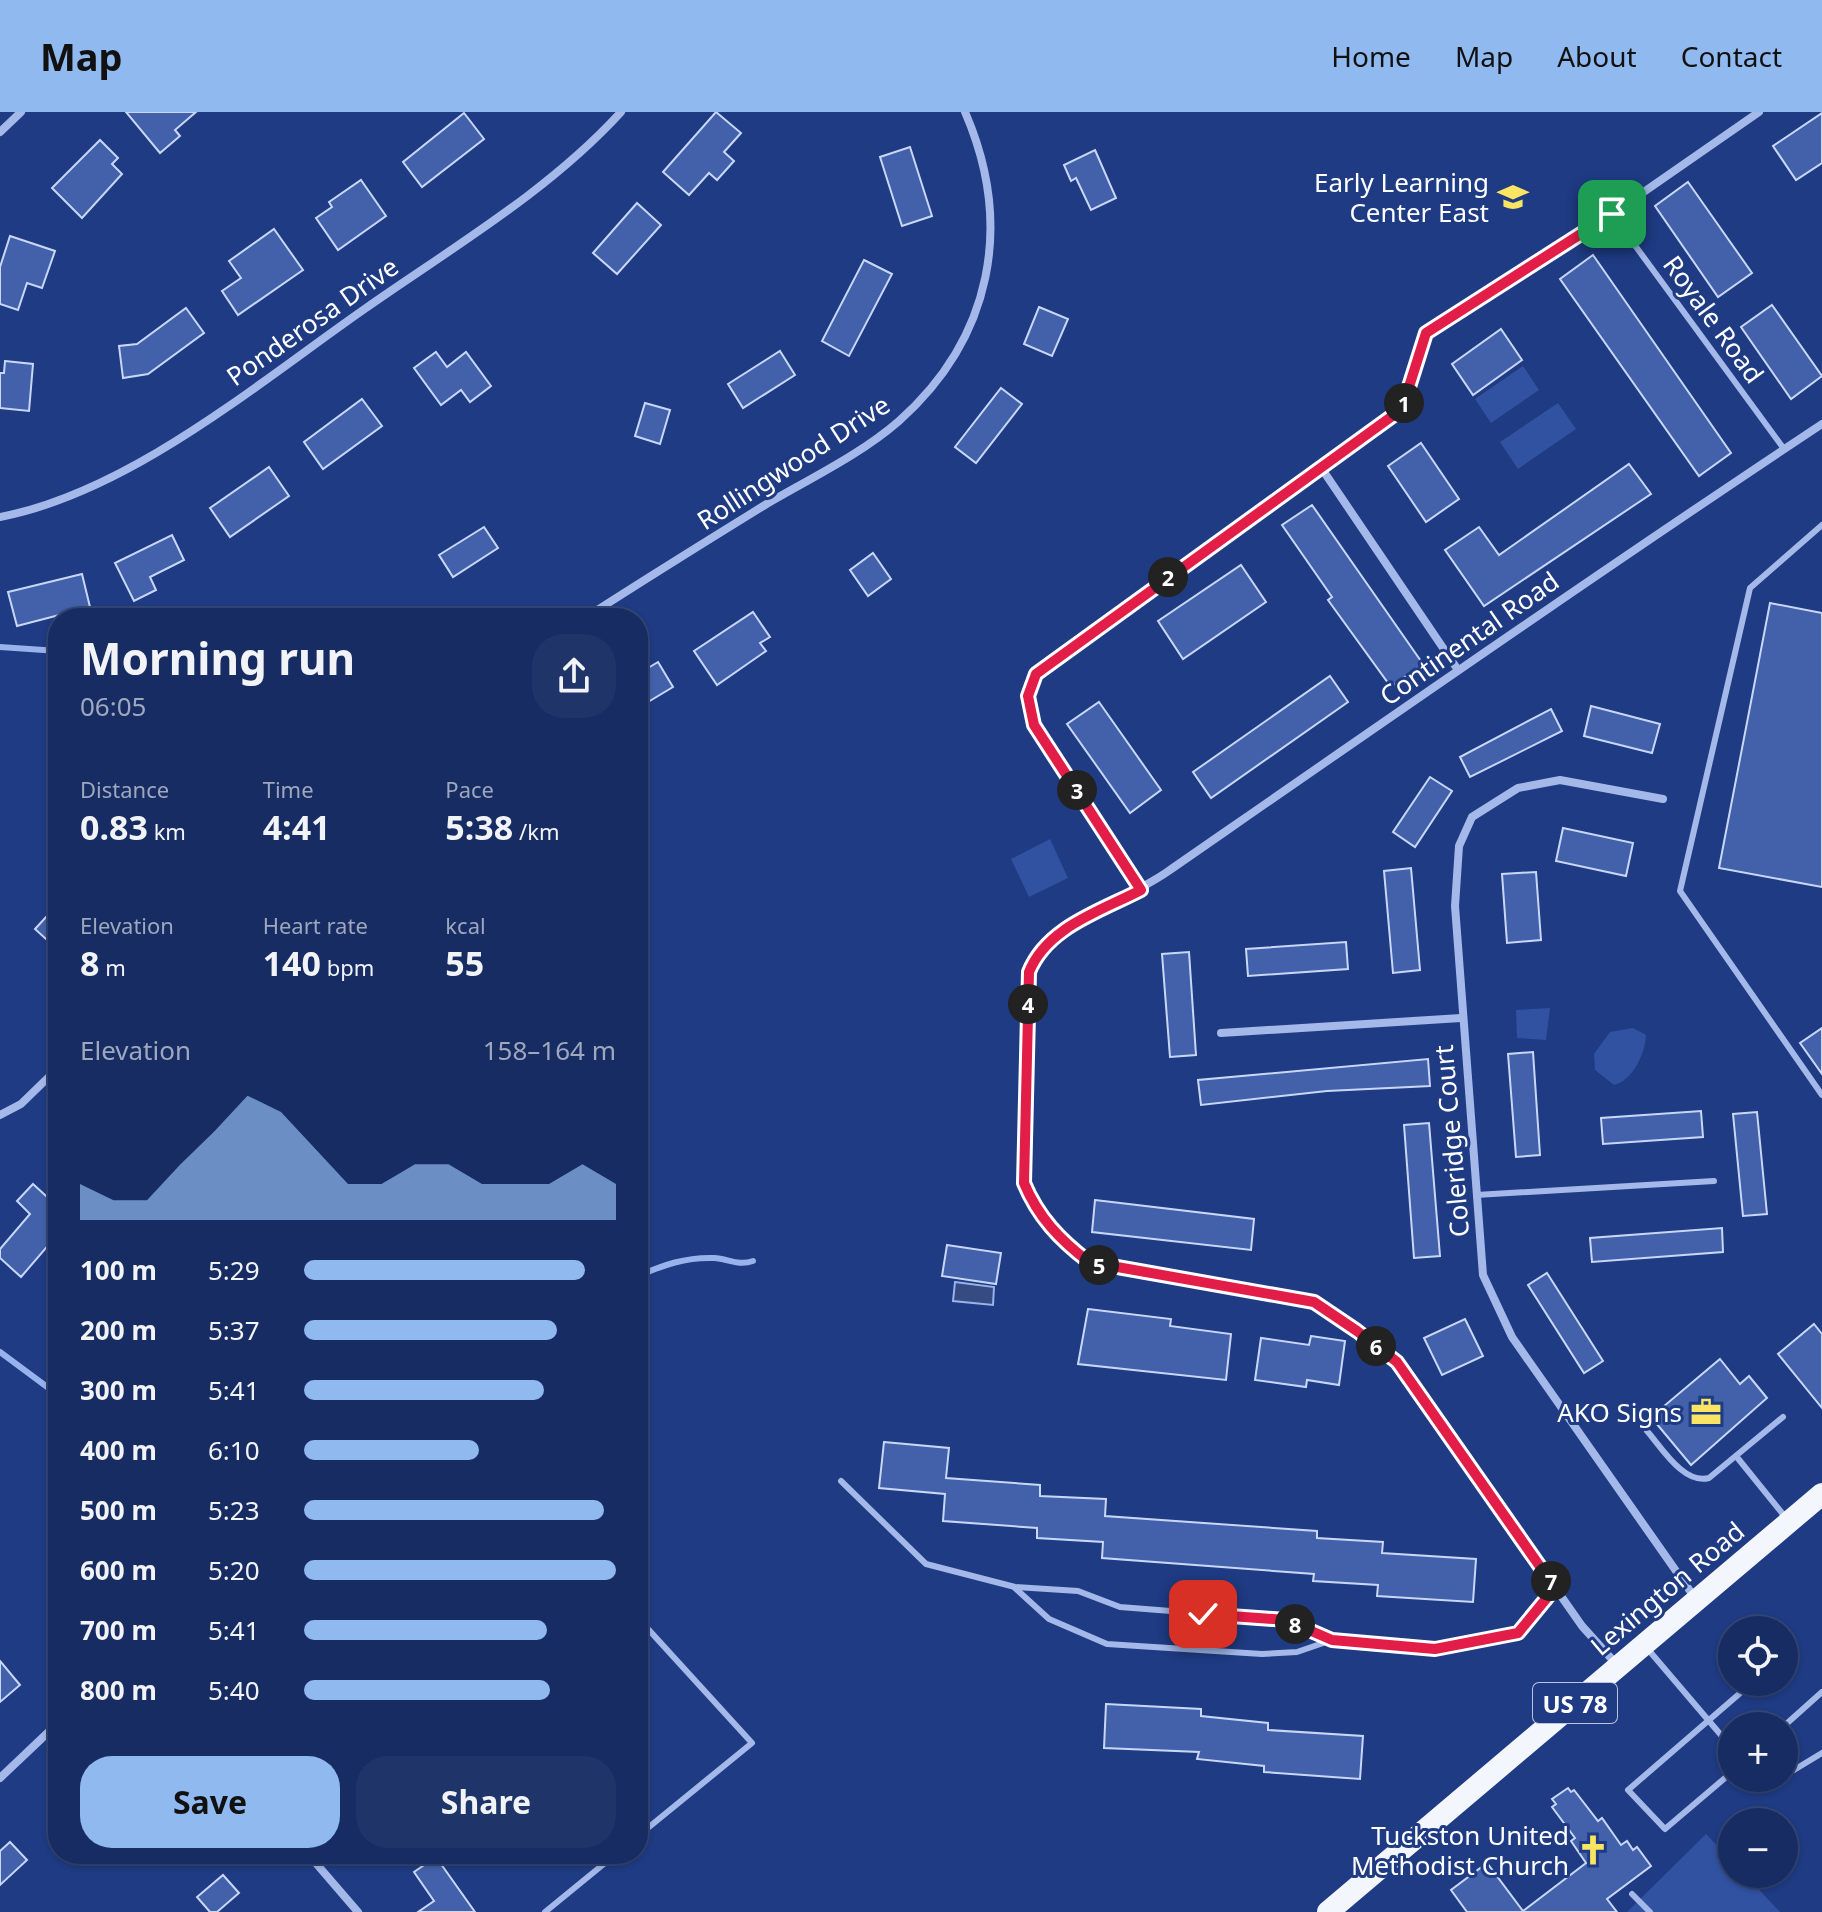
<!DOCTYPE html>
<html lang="en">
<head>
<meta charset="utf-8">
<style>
  body { margin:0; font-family:"Noto Sans",sans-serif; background:#1f3468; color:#f1f3f6; height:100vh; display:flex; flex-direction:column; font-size:30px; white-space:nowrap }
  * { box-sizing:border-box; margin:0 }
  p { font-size:26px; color:#9ea7be }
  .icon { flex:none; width:44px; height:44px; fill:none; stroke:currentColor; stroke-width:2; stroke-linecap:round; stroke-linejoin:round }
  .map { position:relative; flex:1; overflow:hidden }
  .details { position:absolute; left:48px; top:496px; width:600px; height:1256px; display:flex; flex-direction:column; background:#162c62; border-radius:32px; box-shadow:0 2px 6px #0004,0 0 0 2px #354877 }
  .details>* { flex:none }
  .fabs { position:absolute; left:1718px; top:1504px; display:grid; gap:16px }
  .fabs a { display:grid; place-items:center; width:80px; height:80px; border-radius:50%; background:#162c62; box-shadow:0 2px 6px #0004,0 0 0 2px #354877; font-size:40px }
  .pin { position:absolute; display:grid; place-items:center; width:68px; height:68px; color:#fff; margin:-34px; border-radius:16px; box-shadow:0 4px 12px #0006 }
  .km { position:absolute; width:40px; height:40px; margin:-20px; border-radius:50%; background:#222; color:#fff; font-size:22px; line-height:40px; text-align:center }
  .round { display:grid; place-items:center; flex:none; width:84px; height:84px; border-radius:32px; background:#1f3468 }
  .head { display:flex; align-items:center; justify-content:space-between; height:136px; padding:0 32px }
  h1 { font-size:44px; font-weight:700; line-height:60px }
  .figures { display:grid; grid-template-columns:repeat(3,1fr); gap:12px; height:136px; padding:8px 32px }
  .figures div { display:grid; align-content:center }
  .figures b { font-size:34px; font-weight:700 }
  .figures small { font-size:22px; font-weight:400 }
  .figures p { font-size:22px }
  .chart { height:224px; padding:16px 32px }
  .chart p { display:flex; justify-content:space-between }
  .chart svg { width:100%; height:144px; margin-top:8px; fill:#90b9f0; opacity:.7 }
  .cta { display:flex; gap:16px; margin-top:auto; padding:16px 32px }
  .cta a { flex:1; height:92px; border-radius:32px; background:#90b9f0; color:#111; font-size:32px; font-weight:700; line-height:92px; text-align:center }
  .cta a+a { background:#1f3468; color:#f1f3f6 }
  ul { padding:0 32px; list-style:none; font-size:26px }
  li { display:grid; grid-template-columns:128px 96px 1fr; align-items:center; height:60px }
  li i { height:20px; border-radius:10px; background:#90b9f0 }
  header { display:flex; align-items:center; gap:48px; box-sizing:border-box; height:112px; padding:0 40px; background:#90b9f0; color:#111 }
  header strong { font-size:38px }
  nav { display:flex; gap:44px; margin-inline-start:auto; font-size:28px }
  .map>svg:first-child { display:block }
  .green { fill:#3152a1 }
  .water { fill:#364b81; stroke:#98b2eb; stroke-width:2 }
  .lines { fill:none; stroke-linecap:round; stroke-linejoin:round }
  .stream { stroke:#98b2eb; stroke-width:6 }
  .building { fill:#4261aa; stroke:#c9d7f7; stroke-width:2 }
  .service { stroke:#a4b9ea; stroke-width:6 }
  .minor { stroke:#a4b9ea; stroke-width:8 }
  .trunk { stroke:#f4f6fe; stroke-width:22 }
  .route-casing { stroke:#fff; stroke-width:16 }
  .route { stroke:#e11d48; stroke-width:10 }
  .labels { text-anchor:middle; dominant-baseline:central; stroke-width:6; stroke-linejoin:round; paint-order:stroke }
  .shield { fill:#1e3b83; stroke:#bcc4da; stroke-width:2 }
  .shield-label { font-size:24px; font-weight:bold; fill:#fff }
  .poi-label { font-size:26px; fill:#fff; stroke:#1e3b83; text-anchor:end }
  .street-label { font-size:26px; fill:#fff; stroke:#1e3b83 }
</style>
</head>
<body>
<header>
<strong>Map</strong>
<nav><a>Home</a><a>Map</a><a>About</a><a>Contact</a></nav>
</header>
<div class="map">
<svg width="1822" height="1800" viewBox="0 0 1822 1800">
  <rect width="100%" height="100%" fill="#1e3b83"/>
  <g class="green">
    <polygon points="1523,254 1539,278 1491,311 1475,287"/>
    <polygon points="1558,291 1576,317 1518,357 1500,330"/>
    <polygon points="1050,727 1068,766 1029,785 1011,747"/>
    <polygon points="1550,896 1546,928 1517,926 1516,898"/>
    <path d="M 1633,916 L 1646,923 C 1645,942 1633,968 1614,973 L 1595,958 L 1594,942 L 1610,920 Z"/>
    <polygon points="1706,1722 1732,1749 1732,1762 1744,1762 1780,1800 1627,1800"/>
  </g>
  <polygon class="water" points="955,1170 994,1175 993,1193 953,1189"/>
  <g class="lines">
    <g class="stream">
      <polyline points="0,535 58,539"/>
      <path d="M 638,1164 C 664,1153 685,1145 714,1146 C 729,1147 738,1154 753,1149"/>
      <polyline points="0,1240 58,1283"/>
    </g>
  </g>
  <g class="building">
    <polygon points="126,0 196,0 175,18 180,24 160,41"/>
    <polygon points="716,0 741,21 724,40 734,49 717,68 709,61 689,83 663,60"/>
    <polygon points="464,1 484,27 422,75 403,50"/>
    <polygon points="1822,1 1822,51 1796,68 1773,34"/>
    <polygon points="100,28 118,46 112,52 122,62 82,106 52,76"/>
    <polygon points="910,35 932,104 902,114 880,45"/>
    <polygon points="1095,38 1116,86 1091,98 1076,66 1071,69 1064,53"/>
    <polygon points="361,68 386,104 338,138 316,106 332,95 329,90"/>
    <polygon points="1688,70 1752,161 1718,185 1655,94"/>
    <polygon points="637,91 661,113 617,162 593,141"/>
    <polygon points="274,117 303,158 238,203 222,179 241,166 229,149"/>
    <polygon points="10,124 55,139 42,176 27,171 18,198 0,192 0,155"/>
    <polygon points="1593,143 1731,341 1699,364 1560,167"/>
    <polygon points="864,148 892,162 849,244 822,229"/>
    <polygon points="1772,193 1822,264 1791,287 1741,215"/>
    <polygon points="1039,195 1068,207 1052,244 1024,232"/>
    <polygon points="186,196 204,221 148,262 123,266 119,234 137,232"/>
    <polygon points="1501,217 1522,248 1473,283 1452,252"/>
    <polygon points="780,239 795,263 743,296 728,272"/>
    <polygon points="436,240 447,255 466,240 491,274 470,290 461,278 441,293 414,256"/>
    <polygon points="5,249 33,252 29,299 0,296 0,261 4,261"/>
    <polygon points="1001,276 1022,292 976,351 955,335"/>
    <polygon points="362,287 382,314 323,357 304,330"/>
    <polygon points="645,291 670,298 660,332 635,324"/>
    <polygon points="1421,331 1459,387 1426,410 1388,354"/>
    <polygon points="1629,352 1651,382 1484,494 1445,438 1479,415 1499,443"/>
    <polygon points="269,355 289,384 230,425 210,396"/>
    <polygon points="1312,393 1423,552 1391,575 1328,488 1332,485 1282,413"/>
    <polygon points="484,415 498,436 453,465 439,443"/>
    <polygon points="172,423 184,448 150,465 156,478 134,489 115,451"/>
    <polygon points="873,441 891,467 868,484 850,458"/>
    <polygon points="1241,453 1266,490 1183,547 1158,509"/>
    <polygon points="82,462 90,495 17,514 8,480"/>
    <polygon points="1770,491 1822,501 1822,775 1719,756"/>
    <polygon points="753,500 770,525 760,531 766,539 717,573 694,539"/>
    <polygon points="658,550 673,575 638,596 638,562"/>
    <polygon points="1330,564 1348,590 1211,686 1193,660"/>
    <polygon points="1099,590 1161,678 1130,701 1067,612"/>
    <polygon points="1591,594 1660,612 1652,641 1584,624"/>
    <polygon points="1551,597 1562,619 1470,665 1460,645"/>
    <polygon points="1430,665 1452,679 1415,735 1393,720"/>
    <polygon points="1563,716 1633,731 1626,764 1556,749"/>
    <polygon points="1411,756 1420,858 1393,861 1384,759"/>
    <polygon points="1536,760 1541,828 1507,831 1502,762"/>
    <polygon points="58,792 58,838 35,817"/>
    <polygon points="1346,830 1348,857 1248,864 1246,837"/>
    <polygon points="1189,840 1196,943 1170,945 1162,842"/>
    <polygon points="1822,916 1822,962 1800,931"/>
    <polygon points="1533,940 1540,1043 1516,1045 1508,942"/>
    <polygon points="1428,947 1430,974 1327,979 1201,993 1198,968"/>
    <polygon points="1701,999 1703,1025 1603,1032 1601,1006"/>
    <polygon points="1757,1000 1767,1102 1743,1104 1733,1002"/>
    <polygon points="1429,1011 1440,1144 1414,1146 1404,1013"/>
    <polygon points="33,1072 58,1095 58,1122 21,1165 0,1146 0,1137 30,1102 17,1089"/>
    <polygon points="1095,1088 1254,1107 1251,1138 1092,1120"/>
    <polygon points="1722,1116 1723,1140 1592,1150 1590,1126"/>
    <polygon points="947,1133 1001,1141 996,1172 942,1164"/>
    <polygon points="1547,1161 1603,1249 1584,1261 1528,1173"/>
    <polygon points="1088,1197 1171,1207 1170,1214 1231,1222 1226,1268 1078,1252"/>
    <polygon points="1465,1207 1483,1244 1442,1263 1424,1226"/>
    <polygon points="1814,1212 1822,1222 1822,1296 1778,1242"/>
    <polygon points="1311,1224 1345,1229 1339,1273 1307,1268 1306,1275 1255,1268 1261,1226 1309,1233"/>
    <polygon points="1720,1247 1740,1272 1749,1264 1767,1286 1691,1353 1651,1305"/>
    <polygon points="884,1330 949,1336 946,1366 1040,1373 1040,1384 1106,1387 1105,1404 1317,1419 1317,1426 1383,1430 1382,1441 1476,1447 1473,1490 1377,1484 1378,1473 1313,1469 1314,1462 1102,1446 1103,1430 1037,1426 1037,1416 943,1409 945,1382 879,1376"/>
    <polygon points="0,1549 20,1573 0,1590"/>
    <polygon points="1106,1592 1201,1597 1201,1604 1268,1611 1268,1618 1363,1624 1360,1667 1264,1660 1264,1654 1197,1647 1199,1640 1104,1636"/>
    <polygon points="1568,1676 1571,1680 1574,1678 1598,1709 1602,1706 1621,1733 1627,1729 1633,1738 1637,1735 1651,1754 1607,1787 1617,1800 1467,1800 1451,1778 1487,1751 1523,1799 1586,1751 1571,1729 1575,1726 1552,1695 1556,1692 1552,1687"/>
    <polygon points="10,1730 27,1748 0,1773 0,1739"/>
    <polygon points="436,1745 475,1800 418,1800 434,1789 414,1760"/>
    <polygon points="223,1763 239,1781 217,1800 210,1800 197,1785"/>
  </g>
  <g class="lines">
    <g class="service">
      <polyline points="1612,102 1784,337"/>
      <polyline points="1822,413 1750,476 1680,779 1822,983"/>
      <polyline points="1476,1083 1714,1069"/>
      <path d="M 1647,1319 C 1662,1336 1684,1373 1709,1366 L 1783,1305"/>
      <polyline points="1736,1344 1786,1406"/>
      <polyline points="841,1369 926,1452 1015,1475 1078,1479 1120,1495 1286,1508 1332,1528 1435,1537 1462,1535 1518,1521 1555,1476"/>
      <polyline points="1015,1476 1049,1507 1107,1532 1262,1542 1297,1540 1332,1528"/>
      <polyline points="638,1506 752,1631 638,1724"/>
      <polyline points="1646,1535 1732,1636"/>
      <polyline points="1784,1614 1822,1580"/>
      <polyline points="1732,1660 1665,1717 1628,1678 1753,1570"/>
      <polyline points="1784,1664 1822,1641"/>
      <polyline points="1632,1782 1650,1800"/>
      <polyline points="545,1800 616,1742"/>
    </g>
    <g class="minor">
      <polyline points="0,20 21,0"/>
      <polyline points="1320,354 1458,558"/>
      <path d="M 0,405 C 130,380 258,271 366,196 C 453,135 549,79 621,0"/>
      <path d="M 585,506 C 644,468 705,430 765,393 C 809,367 860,343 899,309 C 992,226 1014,113 965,0"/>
      <polyline points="1663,687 1560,668 1518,676 1472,705 1459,734 1455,794 1483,1163 1512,1225 1695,1486"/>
      <polyline points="1141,778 1034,613 1028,584 1036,562 1402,297 1426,221 1612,102 1759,0"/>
      <polyline points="1221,921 1461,906"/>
      <polyline points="0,1003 21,992 58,956"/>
      <path d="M 1618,1554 L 1582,1514 L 1397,1250 L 1314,1190 L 1107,1155 C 1067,1144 1039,1108 1024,1071 L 1029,860 C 1049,811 1124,790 1167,760 C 1385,609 1602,458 1822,312"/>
      <polyline points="0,1666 58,1611"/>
      <polyline points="308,1742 358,1800"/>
    </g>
    <polyline class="trunk" points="1328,1800 1822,1382"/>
  </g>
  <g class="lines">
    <g class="route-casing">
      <path id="route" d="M 1203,1502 L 1286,1508 L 1332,1528 L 1435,1537 L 1518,1521 L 1555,1476 L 1397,1250 L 1357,1219 L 1314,1190 L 1089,1150 C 1060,1128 1038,1105 1024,1071 L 1029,860 C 1047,815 1101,799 1141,778 L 1034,613 L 1028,584 L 1036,562 L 1402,297 L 1426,221 L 1612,102"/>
    </g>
    <use href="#route" class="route"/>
  </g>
  <defs>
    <g id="school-bare" transform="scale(2.4)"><path d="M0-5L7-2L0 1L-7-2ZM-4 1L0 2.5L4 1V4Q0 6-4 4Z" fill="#f9e463" stroke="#1e3b83" stroke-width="2.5" paint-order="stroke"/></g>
    <g id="office-bare" transform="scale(2.4)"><path d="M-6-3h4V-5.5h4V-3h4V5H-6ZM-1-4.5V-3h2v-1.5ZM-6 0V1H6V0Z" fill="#f9e463" stroke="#1e3b83" stroke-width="2.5" paint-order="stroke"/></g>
    <g id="church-bare" transform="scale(2.4)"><path d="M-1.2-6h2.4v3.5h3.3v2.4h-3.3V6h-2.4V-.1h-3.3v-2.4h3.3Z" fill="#f9e463" stroke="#1e3b83" stroke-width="2.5" paint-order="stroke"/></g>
  </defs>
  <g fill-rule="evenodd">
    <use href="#school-bare" x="1513" y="85"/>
    <use href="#office-bare" x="1706" y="1300"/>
    <use href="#church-bare" x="1593" y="1738"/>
  </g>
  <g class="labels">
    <rect class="shield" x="1533" y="1571" width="84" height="40" rx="6"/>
    <g class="shield-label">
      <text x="1575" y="1591">US 78</text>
    </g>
    <g class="poi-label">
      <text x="1489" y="70">Early Learning<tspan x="1489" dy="30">Center East</tspan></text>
      <text x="1682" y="1300">AKO Signs</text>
      <text x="1569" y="1723">Tuckston United<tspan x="1569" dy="30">Methodist Church</tspan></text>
    </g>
    <g class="street-label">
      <text transform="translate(1714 207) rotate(54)">Royale Road</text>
      <text transform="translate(312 209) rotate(-35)">Ponderosa Drive</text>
      <text transform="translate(793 350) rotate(-33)">Rollingwood Drive</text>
      <text transform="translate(1469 526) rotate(-35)">Continental Road</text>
      <text transform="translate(1451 1029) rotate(-95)">Coleridge Court</text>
      <text transform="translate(1667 1476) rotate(-40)">Lexington Road</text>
    </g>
  </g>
</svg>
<div class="fabs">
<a><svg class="icon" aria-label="locate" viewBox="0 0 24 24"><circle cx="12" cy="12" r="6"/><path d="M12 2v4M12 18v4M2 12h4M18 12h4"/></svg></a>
<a>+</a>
<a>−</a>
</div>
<div class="pin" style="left:1612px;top:102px;background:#1e9e55"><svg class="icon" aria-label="arrive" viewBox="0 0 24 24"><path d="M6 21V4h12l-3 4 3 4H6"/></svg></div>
<div class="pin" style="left:1203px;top:1502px;background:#d93025"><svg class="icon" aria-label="check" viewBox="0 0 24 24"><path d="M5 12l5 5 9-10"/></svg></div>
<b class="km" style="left:1404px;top:291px">1</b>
<b class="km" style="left:1168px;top:465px">2</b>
<b class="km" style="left:1077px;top:678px">3</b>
<b class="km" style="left:1028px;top:892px">4</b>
<b class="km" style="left:1099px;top:1153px">5</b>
<b class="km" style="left:1376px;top:1234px">6</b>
<b class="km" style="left:1551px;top:1469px">7</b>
<b class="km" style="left:1295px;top:1512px">8</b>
<section class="details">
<div class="head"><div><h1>Morning run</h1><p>06:05</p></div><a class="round"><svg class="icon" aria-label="share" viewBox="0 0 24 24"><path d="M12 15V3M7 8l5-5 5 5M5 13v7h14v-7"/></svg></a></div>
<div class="figures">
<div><p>Distance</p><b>0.83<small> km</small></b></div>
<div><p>Time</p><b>4:41</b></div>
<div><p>Pace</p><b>5:38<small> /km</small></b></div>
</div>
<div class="figures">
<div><p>Elevation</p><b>8<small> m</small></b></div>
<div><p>Heart rate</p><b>140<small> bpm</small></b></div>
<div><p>kcal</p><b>55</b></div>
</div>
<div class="chart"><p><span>Elevation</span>158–164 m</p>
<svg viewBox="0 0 160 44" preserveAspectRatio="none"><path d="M0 44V33L10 38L20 38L30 27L40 17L50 6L60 11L70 22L80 33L90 33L100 27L110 27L120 33L130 33L140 33L150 27L160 33V44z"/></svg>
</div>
<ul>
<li><b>100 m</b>5:29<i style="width:90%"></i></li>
<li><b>200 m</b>5:37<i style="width:81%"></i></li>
<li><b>300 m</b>5:41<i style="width:77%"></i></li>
<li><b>400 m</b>6:10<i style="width:56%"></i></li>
<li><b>500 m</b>5:23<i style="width:96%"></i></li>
<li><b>600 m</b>5:20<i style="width:100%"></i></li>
<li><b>700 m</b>5:41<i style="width:78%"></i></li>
<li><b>800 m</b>5:40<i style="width:79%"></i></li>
</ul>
<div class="cta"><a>Save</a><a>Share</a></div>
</section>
</div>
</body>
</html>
